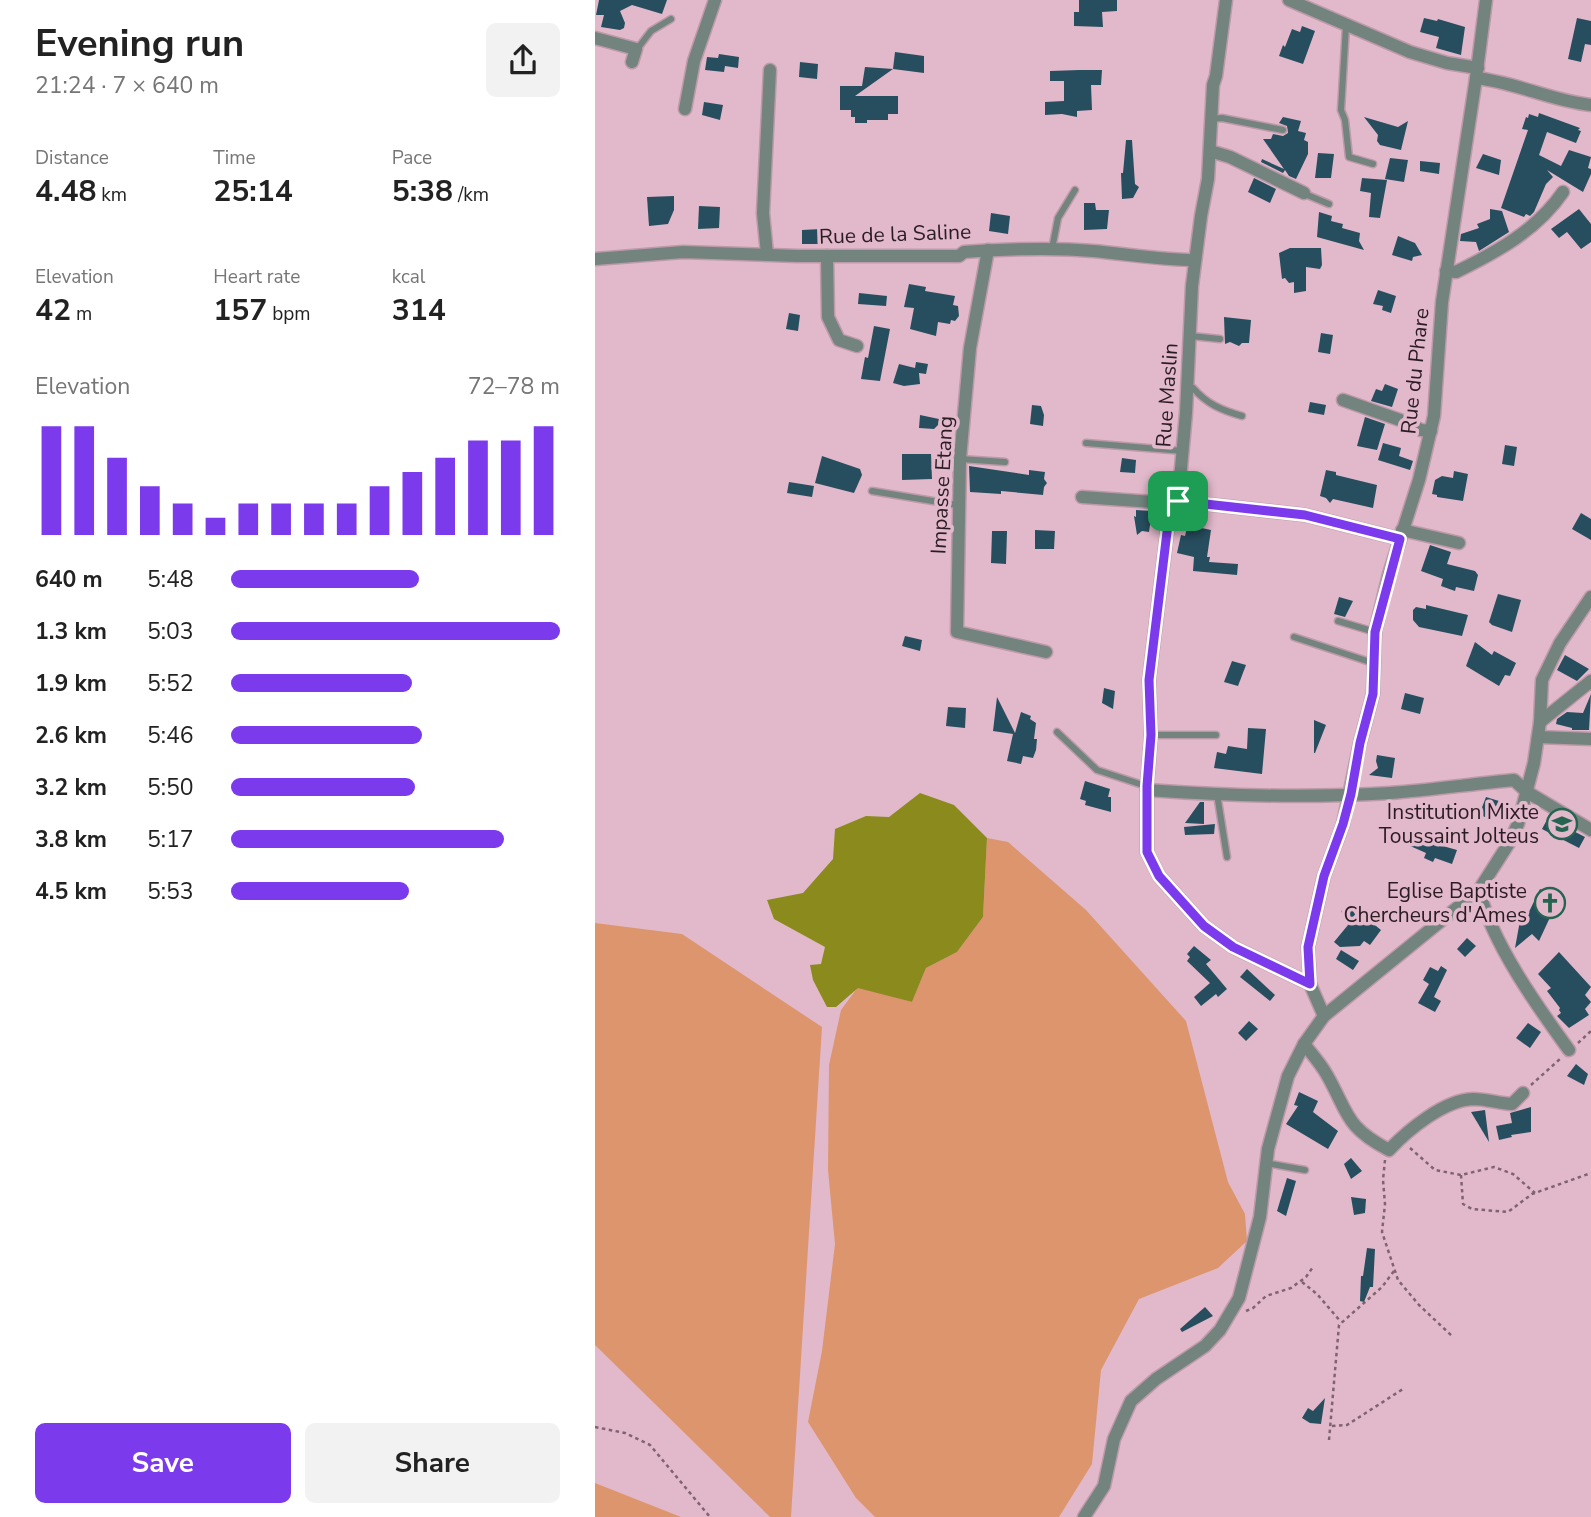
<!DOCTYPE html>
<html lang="en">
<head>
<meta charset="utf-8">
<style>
  body { margin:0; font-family:"Nunito Sans",sans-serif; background:#f2f2f2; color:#222; height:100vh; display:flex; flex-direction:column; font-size:26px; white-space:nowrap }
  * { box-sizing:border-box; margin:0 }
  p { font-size:23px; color:#767676 }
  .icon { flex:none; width:38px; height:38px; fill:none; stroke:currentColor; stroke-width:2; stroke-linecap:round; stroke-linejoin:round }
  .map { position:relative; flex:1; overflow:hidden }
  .panel { display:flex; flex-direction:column; background:#fff; width:595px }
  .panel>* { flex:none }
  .pin { position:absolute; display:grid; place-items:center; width:60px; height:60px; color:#fff; margin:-30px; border-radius:14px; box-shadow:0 4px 10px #0006 }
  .round { display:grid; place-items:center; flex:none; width:74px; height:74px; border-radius:10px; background:#f2f2f2 }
  .headline { display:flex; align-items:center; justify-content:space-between; height:119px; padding:0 35px }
  h1 { font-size:38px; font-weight:700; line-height:52px }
  .metrics { display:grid; grid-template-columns:repeat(3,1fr); gap:10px; height:119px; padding:7px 35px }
  .metrics div { display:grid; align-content:center }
  .metrics b { font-size:30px; font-weight:700 }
  .metrics small { font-size:19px; font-weight:400 }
  .metrics p { font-size:19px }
  .chart { height:196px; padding:14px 35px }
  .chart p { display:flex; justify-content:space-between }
  .chart svg { width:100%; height:126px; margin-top:7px; stroke:#7c3aed; stroke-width:6 }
  .primary-button { display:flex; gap:14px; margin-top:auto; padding:14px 35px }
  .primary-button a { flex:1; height:80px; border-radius:10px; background:#7c3aed; color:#fff; font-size:28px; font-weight:700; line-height:80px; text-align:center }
  .primary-button a+a { background:#f2f2f2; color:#222 }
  ul { padding:0 35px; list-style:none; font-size:23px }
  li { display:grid; grid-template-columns:112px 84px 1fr; align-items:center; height:52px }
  li i { height:18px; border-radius:9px; background:#7c3aed }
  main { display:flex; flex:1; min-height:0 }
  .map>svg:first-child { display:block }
  .green { fill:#dd956d }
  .water { fill:#8a8a1d }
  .building { fill:#274e5f }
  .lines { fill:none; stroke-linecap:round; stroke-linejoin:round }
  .service-casing { stroke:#bd9aa9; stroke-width:9 }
  .minor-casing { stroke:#bd9aa9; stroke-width:15 }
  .path { stroke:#7f6470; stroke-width:2.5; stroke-dasharray:3.5 3.5; stroke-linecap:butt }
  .service { stroke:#72847d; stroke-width:6 }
  .minor { stroke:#72847d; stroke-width:12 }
  .route-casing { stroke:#fff; stroke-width:14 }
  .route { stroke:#7c3aed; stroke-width:9 }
  .labels { text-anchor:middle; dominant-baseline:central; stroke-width:7; stroke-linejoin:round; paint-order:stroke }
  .street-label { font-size:21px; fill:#2b1c23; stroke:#e2b9cb }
  .poi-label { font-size:21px; fill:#2b1c23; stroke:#e2b9cb; text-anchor:end }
</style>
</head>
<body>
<main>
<section class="panel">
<div class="headline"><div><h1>Evening run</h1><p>21:24 · 7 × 640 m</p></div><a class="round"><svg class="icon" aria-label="share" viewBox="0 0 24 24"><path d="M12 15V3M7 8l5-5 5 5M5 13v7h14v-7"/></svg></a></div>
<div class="metrics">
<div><p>Distance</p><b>4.48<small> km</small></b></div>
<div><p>Time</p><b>25:14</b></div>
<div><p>Pace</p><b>5:38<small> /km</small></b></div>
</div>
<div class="metrics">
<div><p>Elevation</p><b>42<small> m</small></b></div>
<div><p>Heart rate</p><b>157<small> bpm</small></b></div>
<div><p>kcal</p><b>314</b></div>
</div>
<div class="chart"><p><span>Elevation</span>72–78 m</p>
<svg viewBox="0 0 160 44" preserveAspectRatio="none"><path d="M5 44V6M15 44V6M25 44V17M35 44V27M45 44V33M55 44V38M65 44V33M75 44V33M85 44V33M95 44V33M105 44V27M115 44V22M125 44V17M135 44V11M145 44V11M155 44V6"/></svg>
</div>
<ul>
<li><b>640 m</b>5:48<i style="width:57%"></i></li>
<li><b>1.3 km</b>5:03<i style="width:100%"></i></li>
<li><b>1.9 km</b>5:52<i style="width:55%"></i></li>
<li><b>2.6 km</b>5:46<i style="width:58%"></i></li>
<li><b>3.2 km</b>5:50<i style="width:56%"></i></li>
<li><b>3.8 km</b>5:17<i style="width:83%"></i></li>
<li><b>4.5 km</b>5:53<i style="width:54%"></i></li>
</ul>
<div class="primary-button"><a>Save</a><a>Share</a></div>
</section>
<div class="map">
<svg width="996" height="1517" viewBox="0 0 996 1517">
  <rect width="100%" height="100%" fill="#e2b9cb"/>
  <g class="green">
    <polygon points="392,838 413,842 491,910 591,1021 633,1182 650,1214 652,1241 623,1268 544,1299 506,1370 497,1464 464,1517 280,1517 261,1498 213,1422 227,1351 240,1244 233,1170 234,1065 246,1010 263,987 317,1002 331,968 362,952 388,917"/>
    <polygon points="0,923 87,934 227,1027 196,1517 175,1517 0,1345"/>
    <polygon points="0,1483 86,1517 0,1517"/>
  </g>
  <polygon class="water" points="325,793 359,805 392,838 388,917 362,952 331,968 317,1002 263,988 241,1007 232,1007 218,980 215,965 226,964 230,947 179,919 172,900 208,893 238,859 240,829 271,816 294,817"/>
  <g class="building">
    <polygon points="4,0 72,0 67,14 37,5 25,11 30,23 29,28 25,30 6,27 9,15 1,15"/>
    <polygon points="484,0 522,0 522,11 507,12 508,27 479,26 479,12 484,12"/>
    <polygon points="829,18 842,21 843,19 870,27 866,55 841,48 844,37 825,32"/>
    <polygon points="982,18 996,21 996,45 990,44 986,62 973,59"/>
    <polygon points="707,26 720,31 708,64 684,56 688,45 690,47 697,29 705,32"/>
    <polygon points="300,52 329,56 329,73 298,69 260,96 303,96 303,114 293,114 293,120 272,120 272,123 260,123 260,117 256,117 256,110 245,110 245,86 267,86 270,67 298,69"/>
    <polygon points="124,54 144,57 143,68 130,66 129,72 110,70 112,57 123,58"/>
    <polygon points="205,62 223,64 222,79 204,77"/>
    <polygon points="484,70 507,70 506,85 496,85 497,110 482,111 482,117 467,114 450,115 450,102 469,101 469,81 455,81 455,71"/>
    <polygon points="109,102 128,105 125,120 107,115"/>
    <polygon points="944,113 985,128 983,130 986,131 981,143 952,132 944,155 966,166 974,150 996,157 993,168 996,169 996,174 988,192 952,170 958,177 951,184 939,212 935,216 931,214 929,217 906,208 933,130 927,129 931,117 933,118 934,114 943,117"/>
    <polygon points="688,117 706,121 703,131 711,133 709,140 713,142 713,154 701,179 694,176 690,170 688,173 666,162 667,159 689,169 668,139 676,139 678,134 688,136 693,133 692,126 684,123"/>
    <polygon points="769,117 803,127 813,121 806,150 785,145 782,141 783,135"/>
    <polygon points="531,140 537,140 540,184 544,187 538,198 527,199 526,173 528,173"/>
    <polygon points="723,153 739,154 736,178 720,178"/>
    <polygon points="888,154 906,160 904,175 881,168"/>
    <polygon points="795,158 813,160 809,182 790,179"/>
    <polygon points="825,161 845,163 844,174 825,171"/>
    <polygon points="659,178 681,189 675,203 653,192"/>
    <polygon points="767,178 792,180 785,218 774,217 776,193 765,191"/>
    <polygon points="79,196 79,210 73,224 54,226 52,197"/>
    <polygon points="489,203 500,203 501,210 514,210 512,229 489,230"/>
    <polygon points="104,206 125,207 124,228 103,229"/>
    <polygon points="895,209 907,211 914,232 884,251 881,242 865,241 866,234 884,228 882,224 895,219"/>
    <polygon points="984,209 996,224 996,242 986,249 972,232 964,238 956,229"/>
    <polygon points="724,212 737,216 736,221 748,224 747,228 765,233 764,241 769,250 722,237"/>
    <polygon points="396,213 415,216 413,234 394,231"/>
    <polygon points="226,229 226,244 207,244 207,230"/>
    <polygon points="803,236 820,243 827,255 818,257 817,261 797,255"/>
    <polygon points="695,248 726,248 727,265 725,269 711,267 711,291 699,293 699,282 694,283 690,278 687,279 684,253"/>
    <polygon points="314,284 331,287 330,291 360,296 358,305 363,306 364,316 360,321 356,320 355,324 343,322 341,336 315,329 319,308 309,307"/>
    <polygon points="783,290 801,296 796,313 787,310 788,306 778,304"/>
    <polygon points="264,293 292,296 291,306 263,304"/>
    <polygon points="194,313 205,315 203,331 191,329"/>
    <polygon points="629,317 656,320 654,343 647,343 644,346 635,342 630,344"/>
    <polygon points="279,326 295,329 285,381 266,379 270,357 273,358"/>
    <polygon points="726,333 738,335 735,354 723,352"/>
    <polygon points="321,362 333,364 331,374 324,373 325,384 309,386 298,383 304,364 320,368"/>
    <polygon points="790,384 803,389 797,407 776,401 781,389 787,391"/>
    <polygon points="715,402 731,405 729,415 713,412"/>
    <polygon points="437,405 446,406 449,415 448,426 435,424"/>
    <polygon points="325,415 344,419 343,425 339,429 324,428"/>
    <polygon points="770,417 790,424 782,450 762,446"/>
    <polygon points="788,443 806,448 804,456 818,461 815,470 783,460"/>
    <polygon points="910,445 922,447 919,466 907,464"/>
    <polygon points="307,454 336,454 337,479 307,480"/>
    <polygon points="227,456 265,469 267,475 259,493 220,483"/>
    <polygon points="527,458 541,460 540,473 525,472"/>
    <polygon points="374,466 434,475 434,470 450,472 449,479 452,483 449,487 448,495 406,491 406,494 375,492"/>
    <polygon points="731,470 741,472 741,475 782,485 778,508 738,499 735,503 731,498 725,496"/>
    <polygon points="859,471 873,474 868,501 842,497 842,495 837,494 840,480 847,476 858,478"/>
    <polygon points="194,482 219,486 217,497 192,493"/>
    <polygon points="541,510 557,511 554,532 547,531 542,535 539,516 541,517"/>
    <polygon points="986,513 996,519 996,540 977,529"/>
    <polygon points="602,527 616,530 612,557 615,557 614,562 643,564 642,575 598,571 599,557 582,553 586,535 590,536 592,528 601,530"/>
    <polygon points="440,530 460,531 459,549 440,549"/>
    <polygon points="397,531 412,531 411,564 396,563"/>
    <polygon points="835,545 856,552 852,564 880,571 883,575 879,591 861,587 860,591 846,586 848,579 826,571"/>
    <polygon points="903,594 926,600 917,632 897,625 894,622"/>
    <polygon points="744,597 758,601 750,617 739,614"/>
    <polygon points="831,605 873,615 867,636 824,627 818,620 818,610 821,607 831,609"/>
    <polygon points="310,636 327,640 325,651 307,646"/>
    <polygon points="880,642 897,655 899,651 921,663 915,676 910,675 904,686 871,666"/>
    <polygon points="970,655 994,669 982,681 962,670"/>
    <polygon points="637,661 651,665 643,686 629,682"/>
    <polygon points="509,688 520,691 518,709 507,703"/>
    <polygon points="810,693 829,698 825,714 806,709"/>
    <polygon points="996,694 994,730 977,730 977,728 961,724 962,719 972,712 988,713"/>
    <polygon points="402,697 420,733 426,712 436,716 435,719 441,723 439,739 442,739 441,750 438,758 428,756 426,764 412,761 418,734 398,731"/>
    <polygon points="353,707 371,708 370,728 351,726"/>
    <polygon points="719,720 731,725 720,753 719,753"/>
    <polygon points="653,728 671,729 667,774 619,768 622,752 631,754 633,746 652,749"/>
    <polygon points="782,755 800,758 797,778 774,775 783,768 781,761"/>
    <polygon points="490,781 515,789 513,797 516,797 516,812 490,805 491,801 485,799"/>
    <polygon points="891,797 904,801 897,819 887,816 886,822 848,811 849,804 886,810"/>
    <polygon points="605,802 609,802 609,824 590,823"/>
    <polygon points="953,818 990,837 984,848 947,829"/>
    <polygon points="620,824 619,834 590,835 589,827"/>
    <polygon points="816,837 862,850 857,864 840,858 838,862 829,858 831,853 813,845"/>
    <polygon points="945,889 964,898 944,941 937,934 920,948 926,915 932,916"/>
    <polygon points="756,906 764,923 770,917 786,930 775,945 769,941 765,946 745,947 739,942 753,925 746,911"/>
    <polygon points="872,938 881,946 870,957 862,949"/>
    <polygon points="599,946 616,960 611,964 632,989 623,997 621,994 606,1006 599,997 615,983 592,961 595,957 592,954"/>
    <polygon points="746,950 764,961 758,970 741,959"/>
    <polygon points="964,952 996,987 990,995 996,1002 990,1009 994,1015 974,1028 962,1016 966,1013 964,1010 965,1008 952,991 956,988 943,974"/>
    <polygon points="846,966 852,970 839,997 846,1001 840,1012 823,1003 834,984 828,980 835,967 843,971"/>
    <polygon points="652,969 680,995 675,1001 645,977"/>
    <polygon points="654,1021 663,1029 651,1041 643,1033"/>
    <polygon points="933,1023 946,1032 935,1048 921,1038"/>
    <polygon points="981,1064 993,1074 989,1085 972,1076"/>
    <polygon points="704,1092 723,1101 718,1112 743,1131 733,1149 691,1124 703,1106 699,1105"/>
    <polygon points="936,1107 936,1132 916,1135 917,1137 904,1140 901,1126 917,1123 915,1113"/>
    <polygon points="890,1110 894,1142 876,1112"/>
    <polygon points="756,1158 767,1171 756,1179 749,1164"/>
    <polygon points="692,1178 701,1181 691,1216 682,1211"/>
    <polygon points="756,1197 771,1199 770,1213 759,1215"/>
    <polygon points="772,1248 780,1249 778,1287 775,1287 769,1302 765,1301 766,1276 768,1276"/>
    <polygon points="610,1307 618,1316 587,1332 585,1329"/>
    <polygon points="730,1398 726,1424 715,1423 707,1418 713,1408 718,1411"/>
  </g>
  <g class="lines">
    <g class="service-casing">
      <g id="service">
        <polyline points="751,26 746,110 750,120 754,157 778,164"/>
        <polyline points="43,48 56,31 76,19"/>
        <polyline points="616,119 627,118 688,130"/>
        <polyline points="710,194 734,204"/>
        <polyline points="457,249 463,218 480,190"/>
        <polyline points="596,336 625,339"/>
        <path d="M 592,387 L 598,388 C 612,404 626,410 647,416"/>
        <polyline points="491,443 588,451"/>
        <polyline points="365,459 410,462"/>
        <polyline points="277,491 362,505"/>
        <polyline points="743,621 780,632"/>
        <polyline points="699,637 778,663"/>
        <polyline points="462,732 502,770 551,786"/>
        <polyline points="556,735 621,735"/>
        <polyline points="622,794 632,857"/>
        <polyline points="671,1163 710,1170"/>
      </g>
    </g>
    <g class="minor-casing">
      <g id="minor">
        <polyline points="631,0 621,76 618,85 613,179 606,216 597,286 591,413 583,501 577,507 573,524 554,680 556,735 552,786 552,852 564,876 609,926 638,947 715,984 729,1016"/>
        <polyline points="694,0 815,52 852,63 883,68"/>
        <polyline points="0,38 41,49 37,62"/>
        <path d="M 881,78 C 920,82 957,101 996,105"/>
        <polyline points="90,109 99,61 120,0"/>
        <polyline points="615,151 635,157 709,193"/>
        <polyline points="393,250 375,348 365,459 362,632 451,652"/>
        <polyline points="172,254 168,213 175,70"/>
        <polyline points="232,256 233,317 244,340 262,346"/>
        <path d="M 0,259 L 88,252 L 203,256 L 364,256 L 369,252 C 412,249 455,247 498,251 C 532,254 566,260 600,260"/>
        <path d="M 851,271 L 861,272 C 902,252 942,230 968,192"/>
        <polyline points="748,400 805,420 826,430 836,431"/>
        <polyline points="487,497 572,503 577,507"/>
        <polyline points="583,501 710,515 805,539"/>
        <polyline points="807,530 864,543"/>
        <polyline points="945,722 996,681"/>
        <polyline points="943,737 996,739"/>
        <path d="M 552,790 C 633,796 714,798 795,793 C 836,790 877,784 919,780 L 932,792 L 996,830"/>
        <path d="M 884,890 C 897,943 942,1006 974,1050"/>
        <polyline points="715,984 713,947 729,876 748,824 765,743 778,694 780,632 794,574 824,480 839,416 847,302 881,78 891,0"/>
        <path d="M 709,1044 C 717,1054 726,1064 732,1075 C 754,1114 750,1127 794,1150 C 813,1130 849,1100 878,1099 C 890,1099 904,1103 917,1104 L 928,1093"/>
        <polyline points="489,1517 509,1486 519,1439 536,1401 561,1379 610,1346 625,1330 644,1298 665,1217 673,1149 693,1076 709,1044 729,1016 884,890 914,843 923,824 939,763 945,722 947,680 965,643 996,597"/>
      </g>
    </g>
    <g class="path">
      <polyline points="983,1043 996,1031"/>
      <polyline points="936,1085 965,1059"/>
      <polyline points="815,1148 840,1170 866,1175 899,1167 918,1174 940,1193"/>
      <polyline points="790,1160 788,1180 790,1204 787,1232 803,1280 824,1305 857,1336"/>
      <polyline points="866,1175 868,1204 877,1209 913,1212 937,1194 996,1173"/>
      <polyline points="707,1282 722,1294 746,1322"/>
      <polyline points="651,1311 658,1308 671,1296 696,1288 711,1277 718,1267"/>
      <polyline points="737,1426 752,1425 808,1389"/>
      <polyline points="0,1427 30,1433 55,1445 115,1517"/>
      <polyline points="734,1440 744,1325 787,1287 799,1271"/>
    </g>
    <use href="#service" class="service"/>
    <use href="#minor" class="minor"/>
  </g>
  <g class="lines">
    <g class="route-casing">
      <polygon id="route" points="583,501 710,515 805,539 780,632 778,694 765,743 756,794 748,824 729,876 713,947 715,984 638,947 609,926 564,876 552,852 552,786 556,735 554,680 573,524 577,507"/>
    </g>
    <use href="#route" class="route"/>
  </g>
  <defs>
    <g id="school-ring" transform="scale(1.575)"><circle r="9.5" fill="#e2b9cb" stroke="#256451" stroke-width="1.5"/><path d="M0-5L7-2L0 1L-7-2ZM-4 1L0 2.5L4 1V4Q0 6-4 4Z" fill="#256451"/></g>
    <g id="church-ring" transform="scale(1.575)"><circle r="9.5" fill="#e2b9cb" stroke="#256451" stroke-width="1.5"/><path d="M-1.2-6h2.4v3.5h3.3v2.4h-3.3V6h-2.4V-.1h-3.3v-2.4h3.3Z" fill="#256451"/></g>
  </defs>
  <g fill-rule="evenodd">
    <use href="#school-ring" x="967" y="824"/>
    <use href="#church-ring" x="955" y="903"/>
  </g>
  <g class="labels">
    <g class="street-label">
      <text transform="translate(300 234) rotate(-2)">Rue de la Saline</text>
      <text transform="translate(820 371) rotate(-84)">Rue du Phare</text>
      <text transform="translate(572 395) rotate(-86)">Rue Maslin</text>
      <text transform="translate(347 485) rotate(-87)">Impasse Etang</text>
    </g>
    <g class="poi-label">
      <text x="944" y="812">Institution Mixte<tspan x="944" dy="24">Toussaint Jolteus</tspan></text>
      <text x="932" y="891">Eglise Baptiste<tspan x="932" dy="24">Chercheurs d'Ames</tspan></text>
    </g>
  </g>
</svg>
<div class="pin" style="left:583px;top:501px;background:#1e9e55"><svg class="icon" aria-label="arrive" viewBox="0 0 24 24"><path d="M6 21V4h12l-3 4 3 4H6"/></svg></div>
</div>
</main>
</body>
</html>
